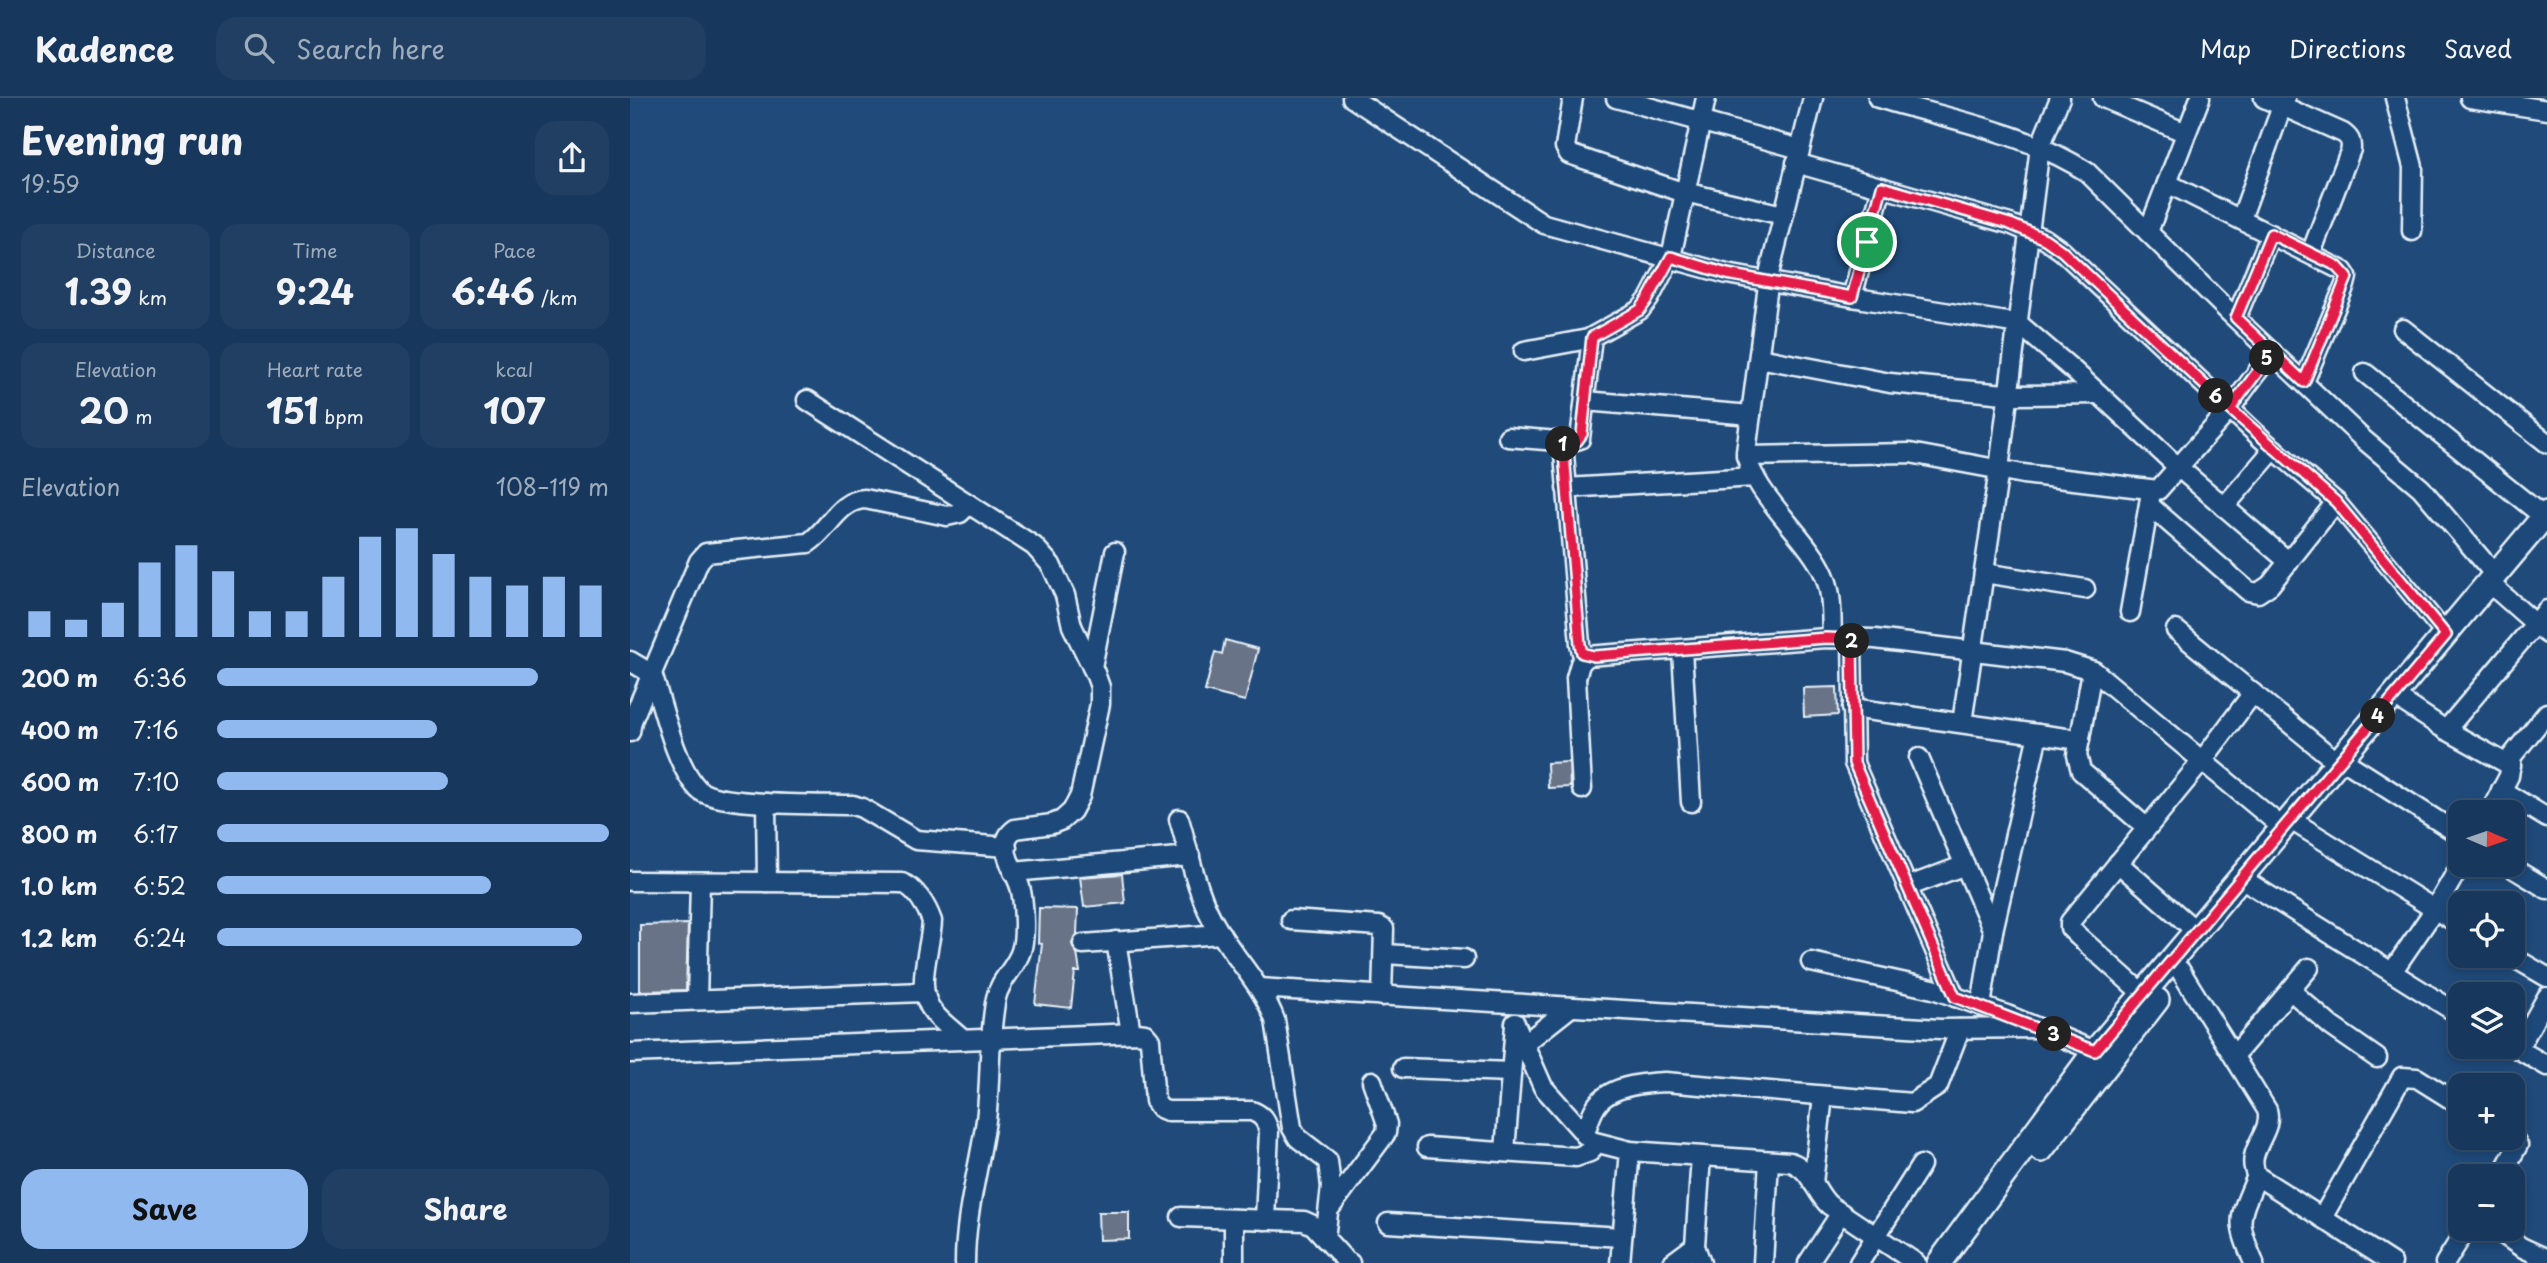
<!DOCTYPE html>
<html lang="en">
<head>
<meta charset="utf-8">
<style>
  body { margin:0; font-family:"Playpen Sans",sans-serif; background:#203f62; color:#f1f3f6; height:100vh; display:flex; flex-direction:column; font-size:26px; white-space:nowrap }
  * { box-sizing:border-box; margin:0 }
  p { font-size:23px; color:#9eacbb }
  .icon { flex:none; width:38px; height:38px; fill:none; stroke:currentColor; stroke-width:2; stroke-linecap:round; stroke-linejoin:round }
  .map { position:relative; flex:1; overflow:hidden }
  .side { display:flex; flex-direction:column; background:#17385c; width:630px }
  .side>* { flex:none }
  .needle { width:46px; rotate:92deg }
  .controls { position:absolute; left:1818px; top:702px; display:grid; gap:14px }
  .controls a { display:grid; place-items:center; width:77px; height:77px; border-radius:14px; background:#17385c; box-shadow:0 4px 10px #0003,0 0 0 2px #365272; font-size:35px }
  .pin { position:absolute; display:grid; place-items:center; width:60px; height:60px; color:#fff; margin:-30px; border:4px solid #fff; border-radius:50%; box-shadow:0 2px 7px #0007 }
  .km { position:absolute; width:35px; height:35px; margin:-18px; border-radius:50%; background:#222; color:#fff; font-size:19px; line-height:35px; text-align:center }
  .round { display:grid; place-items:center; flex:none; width:74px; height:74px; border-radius:21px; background:#203f62 }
  .headline { display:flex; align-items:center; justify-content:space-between; height:119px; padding:0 21px }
  h1 { font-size:38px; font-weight:700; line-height:52px }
  .stats { display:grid; grid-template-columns:repeat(3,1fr); gap:10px; height:119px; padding:7px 21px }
  .stats div { display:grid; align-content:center; border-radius:18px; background:#203f62; text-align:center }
  .stats b { font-size:35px; font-weight:700 }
  .stats small { font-size:19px; font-weight:400 }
  .stats p { font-size:19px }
  .chart { height:196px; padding:14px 21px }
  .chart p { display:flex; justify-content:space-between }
  .chart svg { width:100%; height:126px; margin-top:7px; stroke:#90b9f0; stroke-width:6 }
  .action { display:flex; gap:14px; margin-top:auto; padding:14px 21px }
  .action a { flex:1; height:80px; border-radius:21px; background:#90b9f0; color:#111; font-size:28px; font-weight:700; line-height:80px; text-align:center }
  .action a+a { background:#203f62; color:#f1f3f6 }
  ul { padding:0 21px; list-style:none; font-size:23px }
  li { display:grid; grid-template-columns:112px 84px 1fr; align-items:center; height:52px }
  li i { height:18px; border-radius:9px; background:#90b9f0 }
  header { display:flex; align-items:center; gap:42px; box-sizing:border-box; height:98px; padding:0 35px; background:#17385c; border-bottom:2px solid #365272 }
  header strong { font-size:33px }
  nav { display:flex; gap:38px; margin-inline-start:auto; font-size:24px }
  .search { width:490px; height:63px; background:#203f62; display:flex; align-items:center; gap:18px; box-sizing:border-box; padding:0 24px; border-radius:21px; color:#9eacbb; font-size:26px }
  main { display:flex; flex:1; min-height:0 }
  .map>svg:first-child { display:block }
  .building { fill:#687387; stroke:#e8f1f8; stroke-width:2 }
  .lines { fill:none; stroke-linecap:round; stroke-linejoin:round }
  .minor-casing { stroke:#e8f1f8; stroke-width:23 }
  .major-casing { stroke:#e8f1f8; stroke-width:28 }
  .minor { stroke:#1f4a7a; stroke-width:18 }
  .major { stroke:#1f4a7a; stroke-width:23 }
  .route-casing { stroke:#fff; stroke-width:14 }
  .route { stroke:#e11d48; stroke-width:9 }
</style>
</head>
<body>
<header>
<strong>Kadence</strong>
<div class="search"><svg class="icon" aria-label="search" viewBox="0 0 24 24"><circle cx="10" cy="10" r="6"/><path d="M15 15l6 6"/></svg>Search here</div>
<nav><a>Map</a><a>Directions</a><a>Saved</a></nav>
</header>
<main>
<section class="side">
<div class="headline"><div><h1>Evening run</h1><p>19:59</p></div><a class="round"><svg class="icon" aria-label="share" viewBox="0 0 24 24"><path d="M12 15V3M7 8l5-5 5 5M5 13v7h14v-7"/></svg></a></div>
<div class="stats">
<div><p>Distance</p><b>1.39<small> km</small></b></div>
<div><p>Time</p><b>9:24</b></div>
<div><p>Pace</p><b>6:46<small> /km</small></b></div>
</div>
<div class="stats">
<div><p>Elevation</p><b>20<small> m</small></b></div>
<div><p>Heart rate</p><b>151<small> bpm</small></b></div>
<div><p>kcal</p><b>107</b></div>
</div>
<div class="chart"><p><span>Elevation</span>108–119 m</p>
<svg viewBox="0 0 160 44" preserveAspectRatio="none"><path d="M5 44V35M15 44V38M25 44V32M35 44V18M45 44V12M55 44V21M65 44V35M75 44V35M85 44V23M95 44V9M105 44V6M115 44V15M125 44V23M135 44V26M145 44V23M155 44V26"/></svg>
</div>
<ul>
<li><b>200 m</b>6:36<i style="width:82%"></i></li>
<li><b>400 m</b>7:16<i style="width:56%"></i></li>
<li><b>600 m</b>7:10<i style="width:59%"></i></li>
<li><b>800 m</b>6:17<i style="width:100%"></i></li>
<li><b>1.0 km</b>6:52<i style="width:70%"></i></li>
<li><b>1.2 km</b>6:24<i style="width:93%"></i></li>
</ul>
<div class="action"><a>Save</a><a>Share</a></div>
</section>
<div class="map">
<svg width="1917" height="1165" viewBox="0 0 1917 1165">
  <rect width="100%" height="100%" fill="#1f4a7a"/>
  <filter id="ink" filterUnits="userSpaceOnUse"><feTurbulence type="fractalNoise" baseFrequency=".0143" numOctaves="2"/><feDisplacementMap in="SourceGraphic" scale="14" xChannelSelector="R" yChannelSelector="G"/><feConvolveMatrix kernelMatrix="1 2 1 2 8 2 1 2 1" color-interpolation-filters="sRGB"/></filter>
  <g filter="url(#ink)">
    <g class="building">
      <polygon points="595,542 628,551 615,603 575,593 585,554 592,556"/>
      <polygon points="1207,589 1208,617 1174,619 1173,590"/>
      <polygon points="939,664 940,689 918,690 917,665"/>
      <polygon points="492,776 495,805 454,809 450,779"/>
      <polygon points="409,810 448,811 447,836 442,846 447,855 450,874 445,874 441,910 405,906 412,846 408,845"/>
      <polygon points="58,826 56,892 10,893 10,827"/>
      <polygon points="468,1114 499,1114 499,1141 469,1142"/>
    </g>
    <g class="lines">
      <g class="minor-casing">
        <g id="minor">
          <polyline points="722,0 914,126 1097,176 1233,201 1389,226 1442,271 1549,370 1659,464"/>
          <polyline points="943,0 935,49 939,56 1046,92 1153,117"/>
          <polyline points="986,0 1170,51"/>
          <path d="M 1183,0 L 1140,172 L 1116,354 C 1120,393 1178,439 1194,476 C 1203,496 1201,519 1202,540"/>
          <path d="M 1248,0 C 1318,21 1395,34 1457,74 L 1599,214 L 1733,341 L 1791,390 L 1866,478"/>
          <polyline points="1473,0 1556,35"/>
          <path d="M 1634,0 L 1713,35 C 1720,40 1721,43 1721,51 L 1681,155"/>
          <polyline points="1765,0 1783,69 1782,133"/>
          <polyline points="1840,0 1917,12"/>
          <polyline points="1166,65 1380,126 1415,141 1432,153 1633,342 1706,404 1816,537"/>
          <polyline points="1537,85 1713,173 1717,179 1715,187 1674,284"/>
          <polyline points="1611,121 1655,0"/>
          <polyline points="1518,134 1570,0"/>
          <polyline points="1222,199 1252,89"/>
          <polyline points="1606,220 1641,136"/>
          <polyline points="1773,231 1917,345"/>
          <polyline points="894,253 958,241 1010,212 1019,201 1041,159 1076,0"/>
          <polyline points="1129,260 1260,285 1385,297 1469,296"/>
          <polyline points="1735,275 1914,419"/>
          <path d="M 177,302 L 404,448 L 421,467 L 435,497 L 442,528 L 465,575 L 470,589 L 470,606 L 450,698 L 442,713 L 432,722 L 422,726 L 385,731 C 364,746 385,772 390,789 C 394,803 396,839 391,853 C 386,870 370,881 366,900 C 358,940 361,982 356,1022 C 349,1071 335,1116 335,1165"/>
          <polyline points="955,303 1121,317"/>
          <polyline points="878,339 940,344 950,341 962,239"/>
          <polyline points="933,344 950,546 952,555 957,558 1196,540 1245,541 1435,564 1464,573 1653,730"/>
          <polyline points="1116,358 1280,355 1393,376 1528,392 1600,311 1642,254"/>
          <polyline points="936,390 1125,379"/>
          <polyline points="1519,407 1618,493 1628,495 1640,487 1706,404"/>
          <polyline points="1594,409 1644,351"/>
          <polyline points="1354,475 1455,491"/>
          <polyline points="1866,491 1917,536"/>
          <polyline points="1500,514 1520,400"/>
          <polyline points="1546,532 1708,665"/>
          <polyline points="1222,541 1224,665 1325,899"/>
          <polyline points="1052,552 1061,704"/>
          <path d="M 0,563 L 22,576 C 33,608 45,667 68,691 C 84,709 195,706 223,707 L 232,710 L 286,742 L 377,749"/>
          <polyline points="462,569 485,454"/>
          <polyline points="1462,573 1447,657 1451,673 1517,730"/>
          <polyline points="1772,603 1811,629 1881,668"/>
          <polyline points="1222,610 1450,642"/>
          <polyline points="1332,625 1369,371 1410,49 1430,0"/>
          <polyline points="1816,632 1917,512"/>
          <path d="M 0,634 L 2,623 L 69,463 L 76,455 L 178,445 C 199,432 208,402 235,401 L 317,418 L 330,415 L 339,406"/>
          <polyline points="1289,660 1363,833"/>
          <polyline points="1719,666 1830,737"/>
          <polyline points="952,691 946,580 950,566 957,558"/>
          <polyline points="1871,692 1917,720"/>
          <polyline points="136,705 137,784"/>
          <polyline points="1860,714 1879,678 1882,658 1917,615"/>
          <path d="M 549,721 C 560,757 567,798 587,830 C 606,862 632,887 645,922 L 662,1030 L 668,1040 L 698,1063 L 701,1089 L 695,1141"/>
          <polyline points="1669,727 1830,827"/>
          <polyline points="1488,765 1566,833"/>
          <polyline points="1876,766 1917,791"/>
          <polyline points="383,774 560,758"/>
          <path d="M 0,783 L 272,785 C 286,790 297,809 302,823 C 301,852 283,890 304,915 C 312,925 324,933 333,942"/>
          <polyline points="1619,785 1830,917"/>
          <polyline points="1277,789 1335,767"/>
          <polyline points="661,822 749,828 754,831 752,898"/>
          <polyline points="486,843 501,935"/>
          <polyline points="453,846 591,836"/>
          <polyline points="755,856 834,861"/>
          <polyline points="1881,858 1917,879"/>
          <polyline points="1181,864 1303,891 1377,917 1465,953"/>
          <path d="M 1550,872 L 1637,1012 C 1644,1035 1613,1053 1627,1078 L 1762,1165"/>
          <polyline points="1762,874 1805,811 1831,766"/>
          <polyline points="629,890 1310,931 1408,930"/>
          <polyline points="1660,892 1701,928 1747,960"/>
          <polyline points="1513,896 1448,838 1440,830 1440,824 1572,663 1623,595"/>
          <polyline points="67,902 70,784"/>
          <polyline points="0,905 294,894"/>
          <polyline points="1351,908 1363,833 1408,636"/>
          <path d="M 885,925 L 913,989 L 961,1043 L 1000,1053 L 1160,1064 C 1182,1071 1184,1093 1199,1107 L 1286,1165"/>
          <polyline points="894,946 941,909"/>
          <polyline points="1883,948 1917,968"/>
          <polyline points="1888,951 1917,899"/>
          <path d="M 0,955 L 507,935 L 515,936 L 520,942 L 525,1003 L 530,1010 L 537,1013 L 622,1013 C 632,1017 636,1022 639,1033 L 635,1122"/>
          <polyline points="1604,958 1679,870"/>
          <polyline points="773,970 881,974"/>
          <path d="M 954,1036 C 958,1028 960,1018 965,1010 C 977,988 1012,985 1035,984 L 1282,1005 L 1308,988 L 1330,931"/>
          <polyline points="797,1049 946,1059 960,1054 966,1045"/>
          <polyline points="875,1053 885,927"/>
          <polyline points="1071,1058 1065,1148 1071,1165"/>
          <polyline points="1871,1078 1888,1047 1883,1039"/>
          <polyline points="1183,1085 1193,998"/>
          <polyline points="700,1110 756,1035 757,1026 742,983"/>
          <polyline points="551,1119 674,1123 683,1127 715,1162 720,1165"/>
          <polyline points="1692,1120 1772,979 1787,980 1830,1007"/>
          <polyline points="758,1125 992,1139"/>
          <polyline points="1864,1130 1891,1149 1917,1161"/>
          <polyline points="604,1165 604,1121"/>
          <polyline points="990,1165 1000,1053"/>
          <polyline points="1042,1165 1065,1148"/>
          <polyline points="1133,1165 1139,1063"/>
          <polyline points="1178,1165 1211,1115"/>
          <polyline points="1229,1165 1291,1067"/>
          <path d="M 1624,1165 C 1605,1121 1609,1121 1627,1078"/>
          <polyline points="1815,1165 1837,1130"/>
        </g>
      </g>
      <g class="major-casing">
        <g id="major">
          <polyline points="1411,1052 1527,902"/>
          <polyline points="1309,1165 1465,953 1917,415"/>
        </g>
      </g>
      <use href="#minor" class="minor"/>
      <use href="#major" class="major"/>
    </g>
  </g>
  <g class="lines" filter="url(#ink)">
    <g class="route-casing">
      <polyline id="route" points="1237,144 1222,199 1097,176 1041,159 1018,201 1010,212 962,239 952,336 947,343 933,344 950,546 952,555 964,558 1196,540 1222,541 1224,665 1325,899 1465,953 1816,537 1706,404 1600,311 1642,254 1674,284 1717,179 1707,168 1641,136 1606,220 1642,254 1600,311 1432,153 1415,141 1380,126 1252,89 1237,144"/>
    </g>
    <use href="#route" class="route"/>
  </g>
</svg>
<div class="controls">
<a><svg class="needle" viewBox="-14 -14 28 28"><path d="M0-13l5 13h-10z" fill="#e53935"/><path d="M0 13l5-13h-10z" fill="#9eacbb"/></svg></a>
<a><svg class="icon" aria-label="locate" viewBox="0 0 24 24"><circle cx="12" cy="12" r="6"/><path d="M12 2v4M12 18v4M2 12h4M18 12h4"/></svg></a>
<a><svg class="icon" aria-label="layers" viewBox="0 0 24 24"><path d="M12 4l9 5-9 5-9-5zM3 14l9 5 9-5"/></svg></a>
<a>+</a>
<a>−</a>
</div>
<div class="pin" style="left:1237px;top:144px;background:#1e9e55"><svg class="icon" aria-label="arrive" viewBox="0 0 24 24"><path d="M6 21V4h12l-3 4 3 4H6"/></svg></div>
<b class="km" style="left:933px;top:346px">1</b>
<b class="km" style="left:1222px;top:543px">2</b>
<b class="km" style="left:1424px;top:936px">3</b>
<b class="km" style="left:1748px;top:618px">4</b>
<b class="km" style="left:1637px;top:260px">5</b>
<b class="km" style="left:1586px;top:298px">6</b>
</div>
</main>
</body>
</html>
